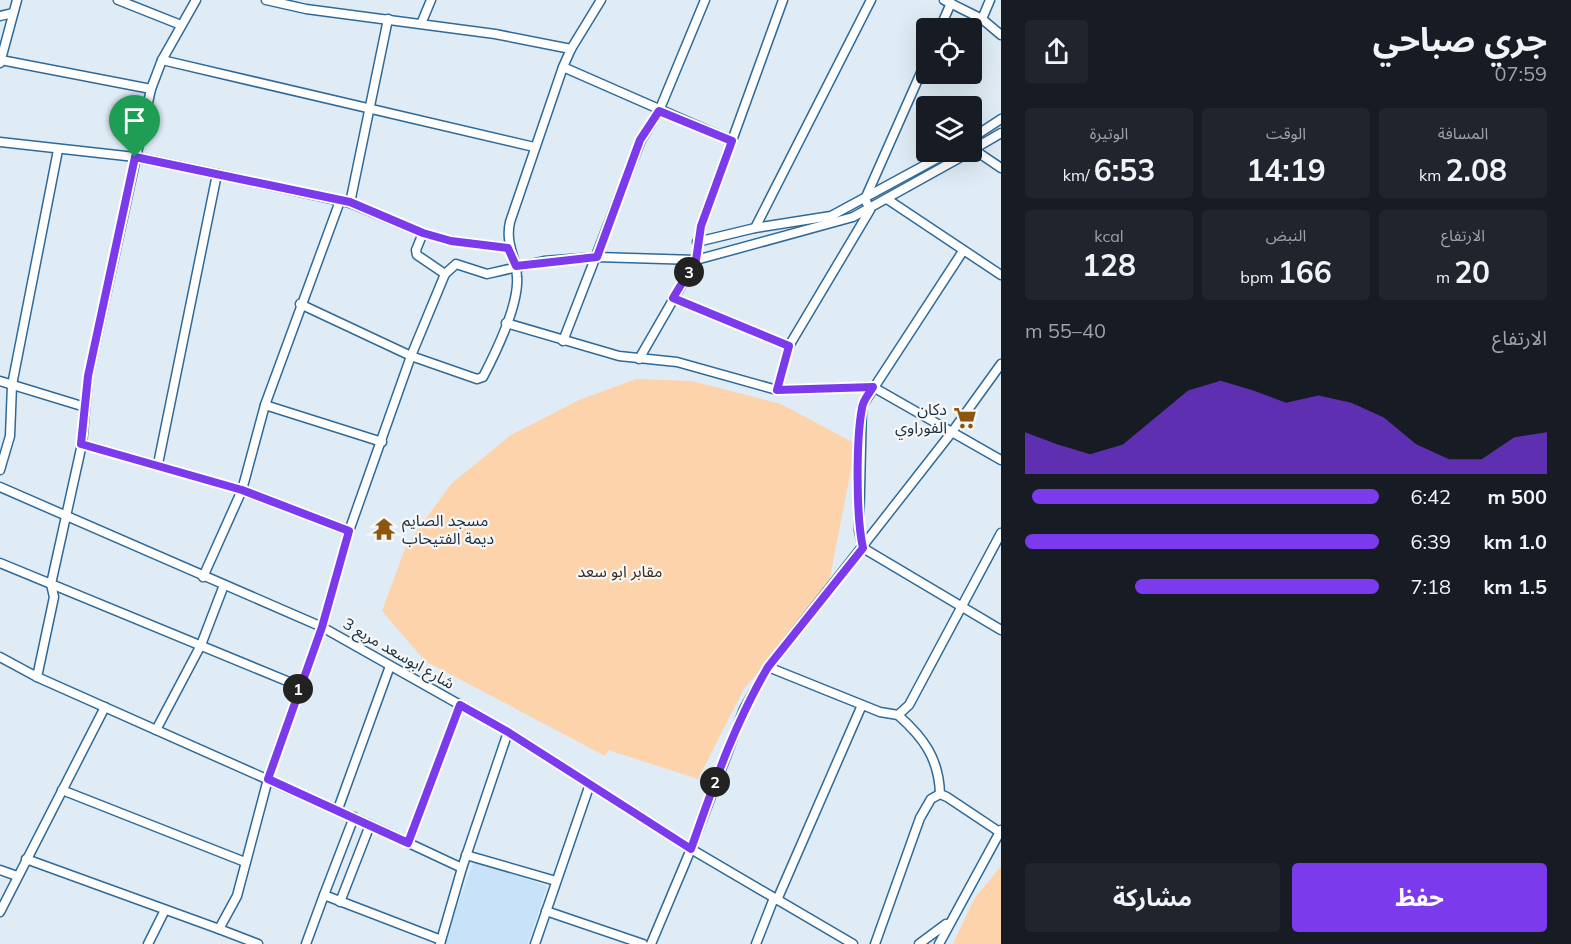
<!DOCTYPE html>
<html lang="ar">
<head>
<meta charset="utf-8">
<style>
  body { margin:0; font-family:Mulish,"Noto Sans Arabic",sans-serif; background:#20242c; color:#f1f3f6; direction:rtl; height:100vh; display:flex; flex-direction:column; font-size:22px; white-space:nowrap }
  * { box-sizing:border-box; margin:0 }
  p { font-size:20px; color:#9ea1a6 }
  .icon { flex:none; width:33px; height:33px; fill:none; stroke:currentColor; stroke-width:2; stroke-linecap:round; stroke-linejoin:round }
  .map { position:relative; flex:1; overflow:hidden; direction:ltr }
  .sheet { display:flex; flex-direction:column; background:#171b24; width:570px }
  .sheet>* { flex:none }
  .buttons { position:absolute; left:916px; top:18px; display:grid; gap:12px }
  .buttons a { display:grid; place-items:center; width:66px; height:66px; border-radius:6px; background:#171b24; box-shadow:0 6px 24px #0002; font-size:30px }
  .pin { position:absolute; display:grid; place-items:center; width:51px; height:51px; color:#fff; margin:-62px -26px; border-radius:50% 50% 50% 0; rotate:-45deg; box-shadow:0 0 6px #0007 }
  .pin .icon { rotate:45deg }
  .km { position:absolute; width:30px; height:30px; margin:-15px; border-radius:50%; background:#222; color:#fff; font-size:16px; line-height:30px; text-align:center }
  .round { display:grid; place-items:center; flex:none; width:63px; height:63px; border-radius:6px; background:#20242c }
  .head { display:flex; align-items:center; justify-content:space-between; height:102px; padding:0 24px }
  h1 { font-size:33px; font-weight:700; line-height:45px }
  .figures { display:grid; grid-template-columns:repeat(3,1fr); gap:9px; height:102px; padding:6px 24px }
  .figures div { display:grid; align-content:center; border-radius:6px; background:#20242c; text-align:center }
  .figures b { font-size:30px; font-weight:700 }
  .figures small { font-size:16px; font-weight:400 }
  .figures p { font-size:16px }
  .chart { height:168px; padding:12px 24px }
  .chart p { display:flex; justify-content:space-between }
  .chart svg { width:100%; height:108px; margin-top:6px; fill:#7c3aed; opacity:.7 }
  .primary-button { display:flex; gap:12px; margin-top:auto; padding:12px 24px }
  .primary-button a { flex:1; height:69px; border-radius:6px; background:#7c3aed; color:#fff; font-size:24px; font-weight:700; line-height:69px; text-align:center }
  .primary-button a+a { background:#20242c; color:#f1f3f6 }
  ul { padding:0 24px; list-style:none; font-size:20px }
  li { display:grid; grid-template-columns:96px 72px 1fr; align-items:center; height:45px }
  li i { height:15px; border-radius:8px; background:#7c3aed }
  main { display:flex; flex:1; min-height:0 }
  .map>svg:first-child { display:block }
  .built { fill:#c7e2f9 }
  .green { fill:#fdd3ac }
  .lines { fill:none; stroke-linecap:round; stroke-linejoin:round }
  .minor-casing { stroke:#2e6a99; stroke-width:11 }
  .minor { stroke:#fff; stroke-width:8 }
  .route-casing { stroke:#fff; stroke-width:12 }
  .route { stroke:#7c3aed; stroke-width:8 }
  .labels { text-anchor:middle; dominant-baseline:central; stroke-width:4.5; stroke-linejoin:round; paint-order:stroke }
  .poi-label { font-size:16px; fill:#162f43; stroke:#f7f7f7; text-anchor:end }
  .park-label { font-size:16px; fill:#3d2b19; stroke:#f7f7f7 }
  .street-label { font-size:16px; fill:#162f43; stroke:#f7f7f7 }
</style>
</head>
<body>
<main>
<section class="sheet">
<div class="head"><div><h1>جري صباحي</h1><p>07:59</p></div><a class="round"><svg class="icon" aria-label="share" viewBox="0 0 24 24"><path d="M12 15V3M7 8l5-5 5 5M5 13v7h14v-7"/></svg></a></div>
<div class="figures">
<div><p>المسافة</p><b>2.08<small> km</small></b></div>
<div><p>الوقت</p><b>14:19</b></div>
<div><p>الوتيرة</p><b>6:53<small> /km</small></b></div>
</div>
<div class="figures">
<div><p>الارتفاع</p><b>20<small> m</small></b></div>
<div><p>النبض</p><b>166<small> bpm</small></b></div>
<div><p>kcal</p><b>128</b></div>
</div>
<div class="chart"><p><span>الارتفاع</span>40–55 m</p>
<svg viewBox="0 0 160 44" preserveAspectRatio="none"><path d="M0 44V27L10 32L20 36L30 32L40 21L50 10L60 6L70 10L80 15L90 12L100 15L110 21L120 32L130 38L140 38L150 29L160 27V44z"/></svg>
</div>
<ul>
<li><b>500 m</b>6:42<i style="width:98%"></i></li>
<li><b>1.0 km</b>6:39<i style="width:100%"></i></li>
<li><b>1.5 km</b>7:18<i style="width:69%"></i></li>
</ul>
<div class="primary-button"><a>حفظ</a><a>مشاركة</a></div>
</section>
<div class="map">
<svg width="1001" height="944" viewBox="0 0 1001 944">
  <rect width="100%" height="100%" fill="#dfecf6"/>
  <polygon class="built" points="474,861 547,886 528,944 443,944"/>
  <g class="green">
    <polygon points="636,379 692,381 781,404 856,444 827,593 744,689 698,779 608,750 605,756 425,661 382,611 406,546 451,484 511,435 579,400"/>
    <polygon points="1001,866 1001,944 953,944 974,899"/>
  </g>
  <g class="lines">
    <g class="minor-casing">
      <g id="minor">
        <polyline points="118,0 181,25"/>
        <polyline points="266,0 306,9 495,34 571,49"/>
        <polyline points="944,0 982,19 1001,35"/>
        <polyline points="0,16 13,13"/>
        <polyline points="982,19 990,0"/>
        <polyline points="421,24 431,0"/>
        <polyline points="940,28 951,3"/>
        <polyline points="1,60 151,89"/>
        <polyline points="162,60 534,147"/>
        <polyline points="0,63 17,0"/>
        <polyline points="563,67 732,141"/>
        <polyline points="972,138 1001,119"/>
        <polyline points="0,142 135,157 217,174 350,203 423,233 451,241 509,248"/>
        <polyline points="973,149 1001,168"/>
        <polyline points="972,150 1001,133"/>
        <polyline points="887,199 1001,275"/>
        <polyline points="350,203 388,19"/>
        <polyline points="755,228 871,0"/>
        <polyline points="697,242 755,228 831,216 949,152"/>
        <polyline points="963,251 862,406 859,531 863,548 1001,630"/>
        <polyline points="445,274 456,264 487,274 544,261 597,257 696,260 853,217 970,152"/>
        <polyline points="673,298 789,346"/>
        <path d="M 300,304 L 411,356 L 477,379 L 483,377 C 496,352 519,304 517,277 C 516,256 505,244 510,222 L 563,67 L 571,49 L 601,0"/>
        <polyline points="506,323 619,356 677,362 777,390 873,387 1001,460"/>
        <polyline points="563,341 641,140 659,111 705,0"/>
        <polyline points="639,359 696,260 701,226 783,0"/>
        <polyline points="0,381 85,407"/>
        <polyline points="777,390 789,346 870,210 865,199 927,59"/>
        <polyline points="265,405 382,442"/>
        <polyline points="82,444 242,490 349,531"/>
        <polyline points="158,464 217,174"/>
        <polyline points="0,470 10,436 12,385 58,150"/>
        <polyline points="0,487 322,627 508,732 691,849 853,944"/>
        <polyline points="0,563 299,686"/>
        <polyline points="203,577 242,490 265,405 340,201"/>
        <polyline points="0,657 37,677 370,825 340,902"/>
        <polyline points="768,667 880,712 898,715 909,705 1001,533"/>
        <polyline points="37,677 54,597 51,584 82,444 88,377 151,89 162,60 196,0"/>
        <path d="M 898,715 C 924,738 939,759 940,794"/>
        <polyline points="156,730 201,645 224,585"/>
        <polyline points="62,790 245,862"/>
        <polyline points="338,809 390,666"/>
        <polyline points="370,825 462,868"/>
        <polyline points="408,843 460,705"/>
        <polyline points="466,855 556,881"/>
        <polyline points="26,859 219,929"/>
        <polyline points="0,870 17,876"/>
        <polyline points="324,895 354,817"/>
        <polyline points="777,900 862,705"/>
        <polyline points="546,911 643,944"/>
        <polyline points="0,912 105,707"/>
        <polyline points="148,944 165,910"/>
        <polyline points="258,944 219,929 237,896 268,779 322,627 349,531 411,356 445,274 417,255 416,250 423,233"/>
        <polyline points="306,944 324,895 441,940"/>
        <polyline points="440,944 462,868 508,732"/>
        <polyline points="535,944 590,784"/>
        <polyline points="651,944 691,849 744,709 768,667 952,432 1001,364"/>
        <polyline points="756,944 774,898"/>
        <polyline points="875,944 920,818 931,799 940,794 947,797 1001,833"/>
        <polyline points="919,944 946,924"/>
        <polyline points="939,944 1001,830"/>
      </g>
    </g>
    <use href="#minor" class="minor"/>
  </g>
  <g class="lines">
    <g class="route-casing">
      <path id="route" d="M 659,111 L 732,141 L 701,226 L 696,260 L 673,298 L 789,346 L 777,390 L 873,387 C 869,394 863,400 862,408 C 856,440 856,517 863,548 L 768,667 C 734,724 713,787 691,849 L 508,732 L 460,705 L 408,843 L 268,779 L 322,627 L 349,531 L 242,490 L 81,444 L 88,376 L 135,157 L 350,202 L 423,233 L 451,241 L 508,248 L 516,266 L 597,257 L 640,140 Z"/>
    </g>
    <use href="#route" class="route"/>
  </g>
  <defs>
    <g id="supermarket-bare" transform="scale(1.8)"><path d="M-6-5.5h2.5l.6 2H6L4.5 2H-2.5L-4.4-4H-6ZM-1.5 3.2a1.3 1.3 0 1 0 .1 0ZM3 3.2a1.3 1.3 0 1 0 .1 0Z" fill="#8e550e" stroke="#f7f7f7" stroke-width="2.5" paint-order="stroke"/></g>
    <g id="temple-bare" transform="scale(1.8)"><path d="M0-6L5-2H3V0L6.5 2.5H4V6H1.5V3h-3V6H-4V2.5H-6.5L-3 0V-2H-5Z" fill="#8e550e" stroke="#f7f7f7" stroke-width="2.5" paint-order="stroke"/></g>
  </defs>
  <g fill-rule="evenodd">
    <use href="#supermarket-bare" x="965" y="418"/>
    <use href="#temple-bare" x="384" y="529"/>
  </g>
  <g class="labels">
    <g class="poi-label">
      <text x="947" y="409">دكان<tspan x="947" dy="18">الفوراوي</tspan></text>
      <text x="402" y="520" text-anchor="start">مسجد الصايم<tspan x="402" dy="18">ديمة الفتيحاب</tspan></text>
    </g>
    <g class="park-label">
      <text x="620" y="571">مقابر ابو سعد</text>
    </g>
    <g class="street-label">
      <text transform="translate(399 653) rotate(30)">شارع ابوسعد مربع 3</text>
    </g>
  </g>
</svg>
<div class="buttons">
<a><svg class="icon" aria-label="locate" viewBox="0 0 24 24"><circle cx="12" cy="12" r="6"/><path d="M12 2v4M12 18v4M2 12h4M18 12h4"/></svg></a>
<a><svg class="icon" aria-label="layers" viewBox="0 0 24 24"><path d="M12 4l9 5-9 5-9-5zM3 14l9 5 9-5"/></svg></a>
</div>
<div class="pin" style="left:135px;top:157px;background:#1e9e55"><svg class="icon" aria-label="arrive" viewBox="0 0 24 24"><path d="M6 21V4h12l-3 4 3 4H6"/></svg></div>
<b class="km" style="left:298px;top:689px">1</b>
<b class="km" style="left:715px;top:782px">2</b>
<b class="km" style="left:689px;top:272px">3</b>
</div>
</main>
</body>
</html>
